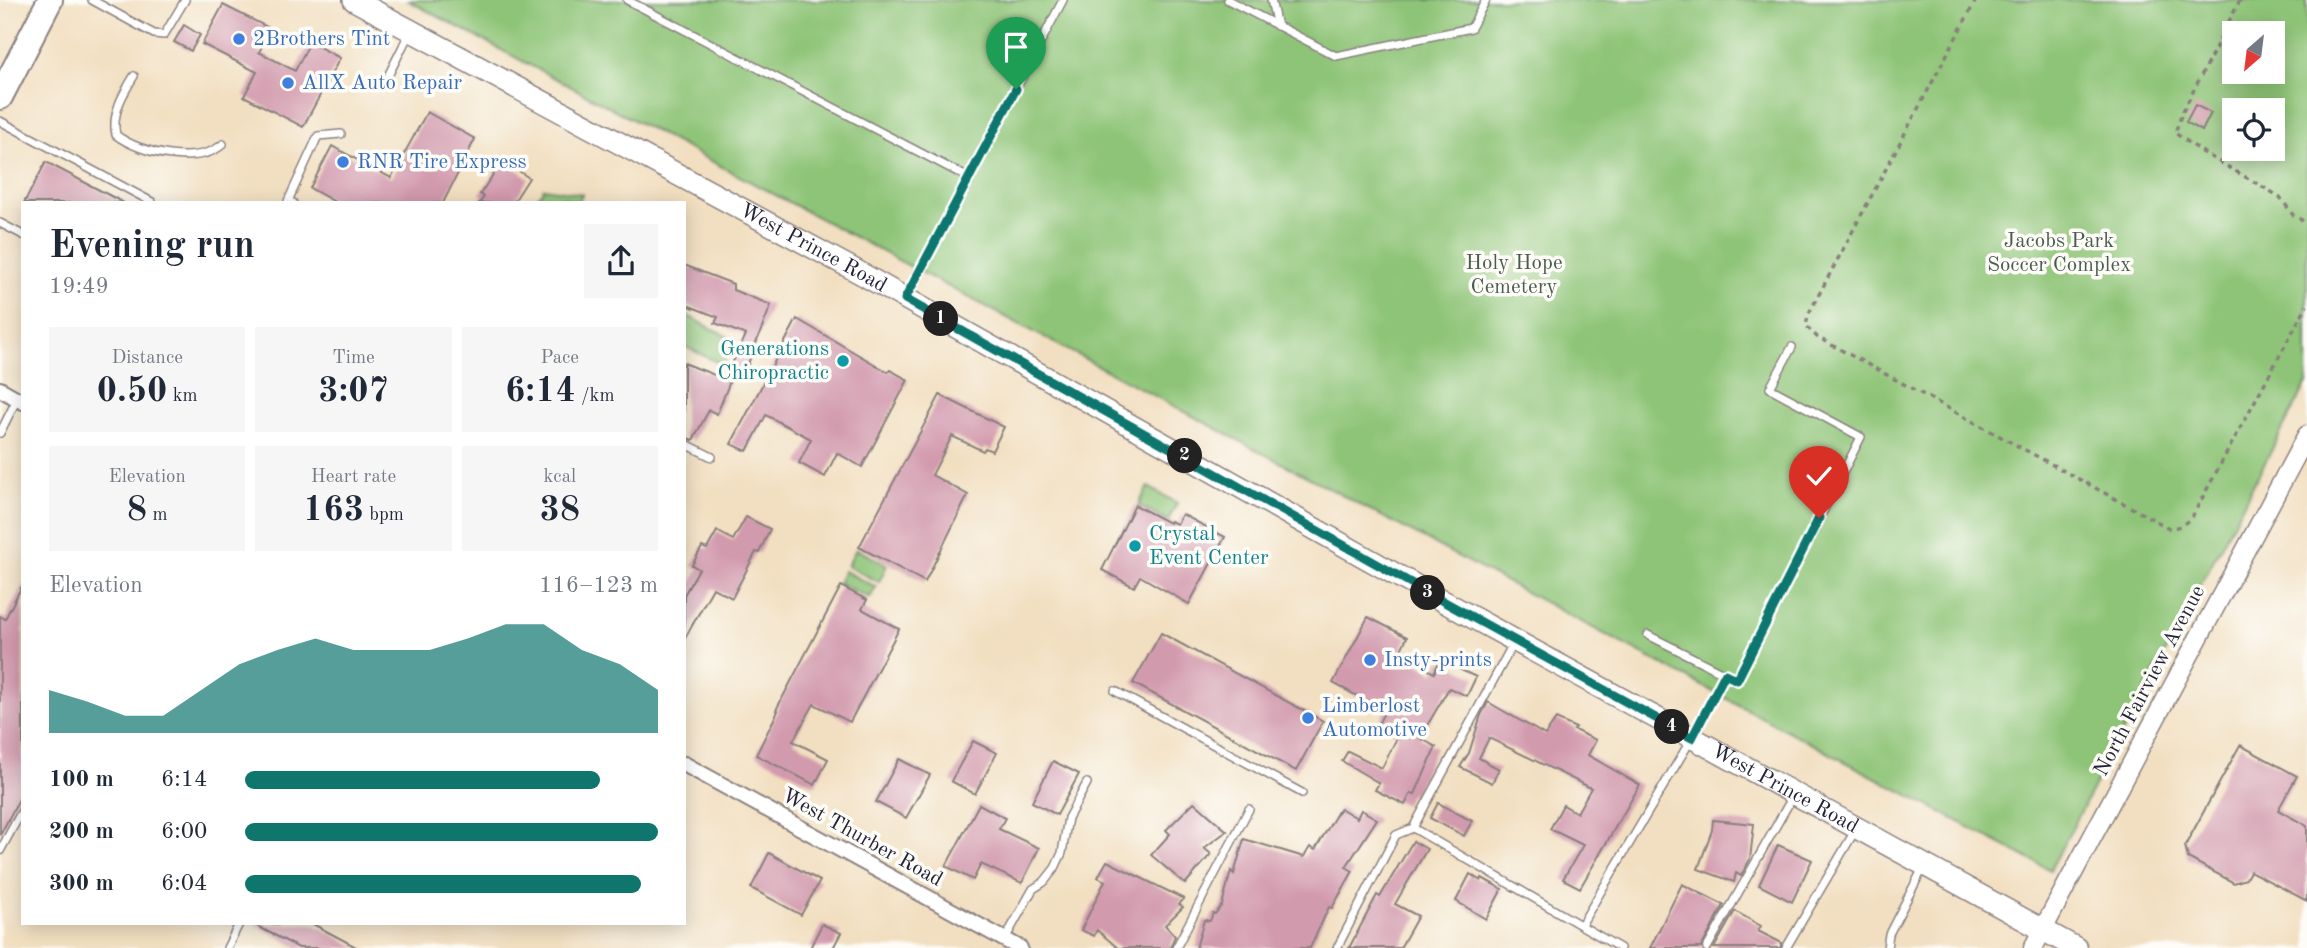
<!DOCTYPE html>
<html lang="en">
<head>
<meta charset="utf-8">
<style>
  body { margin:0; font-family:"Old Standard TT",serif; background:#f6f6f7; color:#1f2937; height:100vh; display:flex; flex-direction:column; font-size:26px; white-space:nowrap }
  * { box-sizing:border-box; margin:0 }
  p { font-size:23px; color:#747a83 }
  .icon { flex:none; width:38px; height:38px; fill:none; stroke:currentColor; stroke-width:2; stroke-linecap:round; stroke-linejoin:round }
  .map { position:relative; flex:1; overflow:hidden }
  .details { position:absolute; left:21px; top:201px; width:665px; height:724px; display:flex; flex-direction:column; background:#fff; border-radius:0px; box-shadow:0 4px 18px #0003 }
  .details>* { flex:none }
  .needle { width:46px; rotate:208deg }
  .fabs { position:absolute; left:2222px; top:21px; display:grid; gap:14px }
  .fabs a { display:grid; place-items:center; width:63px; height:63px; border-radius:0px; background:#fff; box-shadow:0 4px 18px #0003; font-size:35px }
  .pin { position:absolute; display:grid; place-items:center; width:60px; height:60px; color:#fff; margin:-72px -30px; border-radius:50% 50% 50% 0; rotate:-45deg; box-shadow:0 0 7px #0007 }
  .pin .icon { rotate:45deg }
  .km { position:absolute; width:35px; height:35px; margin:-18px; border-radius:50%; background:#222; color:#fff; font-size:19px; line-height:35px; text-align:center }
  .round { display:grid; place-items:center; flex:none; width:74px; height:74px; border-radius:0px; background:#f6f6f7 }
  .summary { display:flex; align-items:center; justify-content:space-between; height:119px; padding:0 28px }
  h1 { font-size:38px; font-weight:700; line-height:52px }
  .metrics { display:grid; grid-template-columns:repeat(3,1fr); gap:10px; height:119px; padding:7px 28px }
  .metrics div { display:grid; align-content:center; border-radius:0px; background:#f6f6f7; text-align:center }
  .metrics b { font-size:35px; font-weight:700 }
  .metrics small { font-size:19px; font-weight:400 }
  .metrics p { font-size:19px }
  .chart { height:196px; padding:14px 28px }
  .chart p { display:flex; justify-content:space-between }
  .chart svg { width:100%; height:126px; margin-top:7px; fill:#0f766e; opacity:.7 }
  ul { padding:0 28px; list-style:none; font-size:23px }
  li { display:grid; grid-template-columns:112px 84px 1fr; align-items:center; height:52px }
  li i { height:18px; border-radius:9px; background:#0f766e }
  .map>svg:first-child { display:block }
  .green { fill:#8ec477; stroke:#587359; stroke-width:2; fill-rule:evenodd }
  .building { fill:#d29aad }
  .lines { fill:none; stroke-linecap:round; stroke-linejoin:round }
  .service-casing { stroke:#8a807e; stroke-width:10 }
  .minor-casing { stroke:#8a807e; stroke-width:18 }
  .tertiary-casing { stroke:#8a807e; stroke-width:21 }
  .secondary-casing { stroke:#8a807e; stroke-width:24 }
  .trunk-casing { stroke:#8a807e; stroke-width:28 }
  .path { stroke:#8a807e; stroke-width:3.5; stroke-dasharray:5 5; stroke-linecap:butt }
  .service { stroke:#fff; stroke-width:7 }
  .minor { stroke:#fff; stroke-width:14 }
  .tertiary { stroke:#fff; stroke-width:18 }
  .secondary { stroke:#fff; stroke-width:21 }
  .trunk { stroke:#fff; stroke-width:24 }
  .route-casing { stroke:#fff; stroke-width:14 }
  .route { stroke:#0f766e; stroke-width:9 }
  .shop-dot { fill:#3f7fe0; stroke:#fdfcf7; stroke-width:2.5 }
  .culture-dot { fill:#0f9aa8; stroke:#fdfcf7; stroke-width:2.5 }
  .labels { text-anchor:middle; dominant-baseline:central; stroke-width:7; stroke-linejoin:round; paint-order:stroke }
  .shop-label { font-size:21px; fill:#366cbe; stroke:#fdfcf7; text-anchor:start }
  .park-label { font-size:21px; fill:#485b50; stroke:#fdfcf7 }
  .street-label { font-size:21px; fill:#22223b; stroke:#fdfcf7 }
  .culture-label { font-size:21px; fill:#0d838f; stroke:#fdfcf7; text-anchor:end }
</style>
</head>
<body>
<div class="map">
<svg width="2307" height="948" viewBox="0 0 2307 948">
  <rect width="100%" height="100%" fill="#fdfcf7"/>
  <filter id="ink" filterUnits="userSpaceOnUse"><feTurbulence type="fractalNoise" baseFrequency=".0143" numOctaves="2"/><feDisplacementMap in="SourceGraphic" scale="14" xChannelSelector="R" yChannelSelector="G"/><feConvolveMatrix kernelMatrix="1 2 1 2 8 2 1 2 1" color-interpolation-filters="sRGB"/></filter>
  <filter id="wash" filterUnits="userSpaceOnUse"><feTurbulence type="fractalNoise" baseFrequency=".00686" numOctaves="4" result="noise"/><feDisplacementMap in="SourceGraphic" scale="28" xChannelSelector="R" yChannelSelector="G"/><feGaussianBlur stdDeviation="1.57" result="paint"/><feColorMatrix in="noise" values="0 0 0 0 0 0 0 0 0 0 0 0 0 0 0 0 0 1.4 0 .05"/><feComposite in="paint" operator="in"/></filter>
  <g filter="url(#wash)">
    <rect width="100%" height="100%" fill="#f2dfc1"/>
    <g class="green">
      <path d="M 407,0 L 2307,0 L 2307,383 L 2050,870 ZM 2235,33 L 2273,33 L 2273,72 L 2235,72 ZM 2235,110 L 2273,110 L 2273,149 L 2235,149 Z"/>
      <polygon points="544,188 582,194 578,203 564,198 562,203 534,203"/>
      <polygon points="684,314 734,340 723,365 684,346"/>
      <polygon points="1148,487 1177,503 1168,521 1138,505"/>
      <polygon points="856,549 887,565 879,582 847,566"/>
      <polygon points="844,571 876,587 870,598 838,583"/>
    </g>
    <g id="blocks">
      <g class="building">
        <polygon points="223,5 271,29 259,52 295,71 310,42 340,58 303,127 244,96 257,72 202,44"/>
        <polygon points="184,25 200,35 191,51 174,42"/>
        <polygon points="2195,105 2211,113 2202,131 2186,122"/>
        <polygon points="427,112 475,139 443,203 337,203 310,188 332,146 391,178"/>
        <polygon points="503,160 529,178 513,203 479,203 484,197 480,194"/>
        <polygon points="46,162 124,203 24,203"/>
        <polygon points="684,265 733,284 733,290 771,305 742,379 728,372 746,335 715,323 718,317 684,304"/>
        <polygon points="797,319 888,372 890,370 908,380 862,467 837,453 825,477 799,463 811,439 766,415 747,451 731,444"/>
        <polygon points="684,363 730,381 717,414 709,410 693,440 684,437"/>
        <polygon points="940,395 1004,427 992,451 985,448 983,451 952,436 932,475 968,495 925,582 859,547"/>
        <polygon points="1135,505 1169,523 1170,521 1177,524 1182,514 1225,537 1189,604 1140,576 1134,587 1102,570"/>
        <polygon points="746,517 770,529 759,553 756,552 732,598 713,588 684,640 684,595 699,569 692,565 702,547 707,549 717,531 733,540"/>
        <polygon points="23,584 23,792 0,835 0,616 5,619"/>
        <polygon points="841,586 867,600 862,609 899,629 850,722 814,704 793,741 828,759 815,785 756,755 778,711 776,710"/>
        <polygon points="1368,617 1407,637 1400,652 1434,673 1440,660 1476,677 1467,696 1449,688 1420,738 1436,747 1415,794 1411,793 1405,805 1375,790 1379,783 1342,761 1348,751 1382,768 1398,736 1378,724 1385,711 1333,683"/>
        <polygon points="1161,633 1323,721 1296,771 1133,683"/>
        <polygon points="1488,702 1545,735 1556,719 1576,728 1574,730 1596,740 1588,755 1640,785 1580,888 1563,879 1583,845 1550,829 1563,805 1577,813 1591,788 1489,738 1479,758 1499,769 1492,783 1460,767 1469,753 1481,715"/>
        <polygon points="973,741 997,753 975,794 951,781"/>
        <polygon points="2240,745 2297,776 2278,810 2307,826 2307,901 2250,871 2246,879 2234,883 2188,858 2185,846"/>
        <polygon points="899,759 930,775 906,818 876,802"/>
        <polygon points="1053,761 1079,774 1057,815 1032,802"/>
        <polygon points="1194,802 1227,831 1204,848 1211,854 1185,884 1151,855 1170,834 1166,830"/>
        <polygon points="1438,803 1472,821 1464,836 1430,818"/>
        <polygon points="979,804 1005,818 999,829 1039,848 1022,883 981,864 973,880 946,866"/>
        <polygon points="1340,808 1357,818 1361,810 1377,819 1346,867 1353,871 1332,908 1329,907 1310,948 1196,948 1204,920 1210,921 1213,913 1215,914 1222,905 1231,871 1234,874 1244,839 1304,857 1310,847 1315,850"/>
        <polygon points="1713,820 1754,824 1750,859 1741,876 1736,873 1734,882 1698,869 1712,830"/>
        <polygon points="1413,841 1427,849 1395,904 1418,916 1400,948 1349,948 1377,895 1380,897"/>
        <polygon points="1778,845 1812,860 1792,902 1759,885"/>
        <polygon points="769,853 820,881 801,915 751,888"/>
        <polygon points="1107,861 1184,899 1179,904 1183,907 1165,925 1175,936 1170,948 1118,948 1097,930 1094,936 1081,930 1105,881 1098,877"/>
        <polygon points="1470,874 1481,881 1482,878 1502,889 1486,919 1456,901"/>
        <polygon points="1682,884 1724,905 1701,948 1650,948"/>
        <polygon points="1735,911 1761,926 1758,931 1782,943 1780,948 1714,948"/>
        <polygon points="253,924 313,924 358,948 299,948"/>
        <polygon points="822,924 841,933 833,948 810,948"/>
      </g>
    </g>
  </g>
  <g filter="url(#ink)">
    <use href="#blocks" fill-opacity="0" stroke="#8a807e" stroke-width="2"/>
    <g class="lines">
      <g class="service-casing">
        <g id="service">
          <polyline points="92,0 154,34 164,35 185,0"/>
          <polyline points="627,0 969,178 1063,0"/>
          <polyline points="1228,0 1336,56 1471,28 1486,0"/>
          <polyline points="1271,0 1277,26"/>
          <path d="M 134,76 C 123,94 111,114 116,135 C 141,154 198,166 223,144"/>
          <polyline points="386,80 409,34"/>
          <polyline points="0,121 152,202"/>
          <polyline points="293,203 288,201 318,136 341,134"/>
          <polyline points="0,223 23,235"/>
          <polyline points="907,295 969,178"/>
          <polyline points="0,433 17,399"/>
          <polyline points="684,443 712,457"/>
          <polyline points="1648,635 1737,680 1861,437 1770,388 1792,347"/>
          <polyline points="1115,691 1302,793"/>
          <polyline points="1413,828 1513,644"/>
          <polyline points="0,851 23,809"/>
          <polyline points="1581,925 1692,738 1725,674"/>
          <polyline points="1005,939 1033,889 1044,882 1055,868 1062,853 1068,818 1087,783"/>
          <polyline points="227,948 239,924"/>
          <polyline points="1176,948 1249,809"/>
          <polyline points="1337,948 1396,835 1413,828 1620,948"/>
          <polyline points="1707,948 1793,796"/>
          <polyline points="1786,948 1856,829"/>
          <polyline points="1887,948 1889,934 1924,866"/>
        </g>
      </g>
      <g class="minor-casing">
        <g id="minor">
          <polyline points="0,389 23,402"/>
          <polyline points="684,764 1020,948"/>
        </g>
      </g>
      <g class="tertiary-casing">
        <polyline id="tertiary" points="2033,948 2307,435"/>
      </g>
      <g class="secondary-casing">
        <g id="secondary">
          <path id="s1" d="M 354,0 L 853,269 L 1450,605 L 2076,948"/>
        </g>
      </g>
      <g class="trunk-casing">
        <polyline id="trunk" points="0,97 50,0"/>
      </g>
      <g class="path">
        <path d="M 1976,0 L 1808,315 L 1806,326 L 1817,337 L 2169,528 C 2180,528 2186,523 2193,515 L 2307,305"/>
        <polyline points="2240,0 2181,115 2175,133 2204,153 2280,197 2293,215 2307,223"/>
      </g>
      <use href="#service" class="service"/>
      <use href="#minor" class="minor"/>
      <use href="#tertiary" class="tertiary"/>
      <use href="#secondary" class="secondary"/>
      <use href="#trunk" class="trunk"/>
    </g>
  </g>
  <g class="lines" filter="url(#ink)">
    <g class="route-casing">
      <polyline id="route" points="1016,89 905,299 1450,605 1692,738 1725,674 1737,680 1819,518"/>
    </g>
    <use href="#route" class="route"/>
  </g>
  <g class="shop-dot">
    <circle cx="239" cy="39" r="7"/>
    <circle cx="288" cy="83" r="7"/>
    <circle cx="343" cy="162" r="7"/>
    <circle cx="1370" cy="660" r="7"/>
    <circle cx="1308" cy="718" r="7"/>
  </g>
  <g class="culture-dot">
    <circle cx="843" cy="361" r="7"/>
    <circle cx="1135" cy="546" r="7"/>
  </g>
  <g class="labels">
    <g class="shop-label">
      <text x="253" y="39">2Brothers Tint</text>
      <text x="302" y="83">AllX Auto Repair</text>
      <text x="357" y="162">RNR Tire Express</text>
      <text x="1384" y="660">Insty-prints</text>
      <text x="1322" y="706">Limberlost<tspan x="1322" dy="24">Automotive</tspan></text>
    </g>
    <g class="park-label">
      <text x="2059" y="241">Jacobs Park<tspan x="2059" dy="24">Soccer Complex</tspan></text>
      <text x="1514" y="263">Holy Hope<tspan x="1514" dy="24">Cemetery</tspan></text>
    </g>
    <g class="street-label">
      <text stroke="none"><textPath href="#s1" startOffset="522">West Prince Road</textPath></text>
      <text transform="translate(2150 681) rotate(-62)">North Fairview Avenue</text>
      <text stroke="none"><textPath href="#s1" startOffset="1634">West Prince Road</textPath></text>
      <text transform="translate(862 838) rotate(29)">West Thurber Road</text>
    </g>
    <g class="culture-label">
      <text x="829" y="349">Generations<tspan x="829" dy="24">Chiropractic</tspan></text>
      <text x="1149" y="534" text-anchor="start">Crystal<tspan x="1149" dy="24">Event Center</tspan></text>
    </g>
  </g>
</svg>
<div class="fabs">
<a><svg class="needle" viewBox="-14 -14 28 28"><path d="M0-13l5 13h-10z" fill="#e53935"/><path d="M0 13l5-13h-10z" fill="#747a83"/></svg></a>
<a><svg class="icon" aria-label="locate" viewBox="0 0 24 24"><circle cx="12" cy="12" r="6"/><path d="M12 2v4M12 18v4M2 12h4M18 12h4"/></svg></a>
</div>
<div class="pin" style="left:1016px;top:89px;background:#1e9e55"><svg class="icon" aria-label="arrive" viewBox="0 0 24 24"><path d="M6 21V4h12l-3 4 3 4H6"/></svg></div>
<div class="pin" style="left:1819px;top:518px;background:#d93025"><svg class="icon" aria-label="check" viewBox="0 0 24 24"><path d="M5 12l5 5 9-10"/></svg></div>
<b class="km" style="left:941px;top:319px">1</b>
<b class="km" style="left:1185px;top:456px">2</b>
<b class="km" style="left:1428px;top:593px">3</b>
<b class="km" style="left:1672px;top:727px">4</b>
<section class="details">
<div class="summary"><div><h1>Evening run</h1><p>19:49</p></div><a class="round"><svg class="icon" aria-label="share" viewBox="0 0 24 24"><path d="M12 15V3M7 8l5-5 5 5M5 13v7h14v-7"/></svg></a></div>
<div class="metrics">
<div><p>Distance</p><b>0.50<small> km</small></b></div>
<div><p>Time</p><b>3:07</b></div>
<div><p>Pace</p><b>6:14<small> /km</small></b></div>
</div>
<div class="metrics">
<div><p>Elevation</p><b>8<small> m</small></b></div>
<div><p>Heart rate</p><b>163<small> bpm</small></b></div>
<div><p>kcal</p><b>38</b></div>
</div>
<div class="chart"><p><span>Elevation</span>116–123 m</p>
<svg viewBox="0 0 160 44" preserveAspectRatio="none"><path d="M0 44V29L10 33L20 38L30 38L40 29L50 20L60 15L70 11L80 15L90 15L100 15L110 11L120 6L130 6L140 15L150 20L160 29V44z"/></svg>
</div>
<ul>
<li><b>100 m</b>6:14<i style="width:86%"></i></li>
<li><b>200 m</b>6:00<i style="width:100%"></i></li>
<li><b>300 m</b>6:04<i style="width:96%"></i></li>
</ul>
</section>
</div>
</body>
</html>
